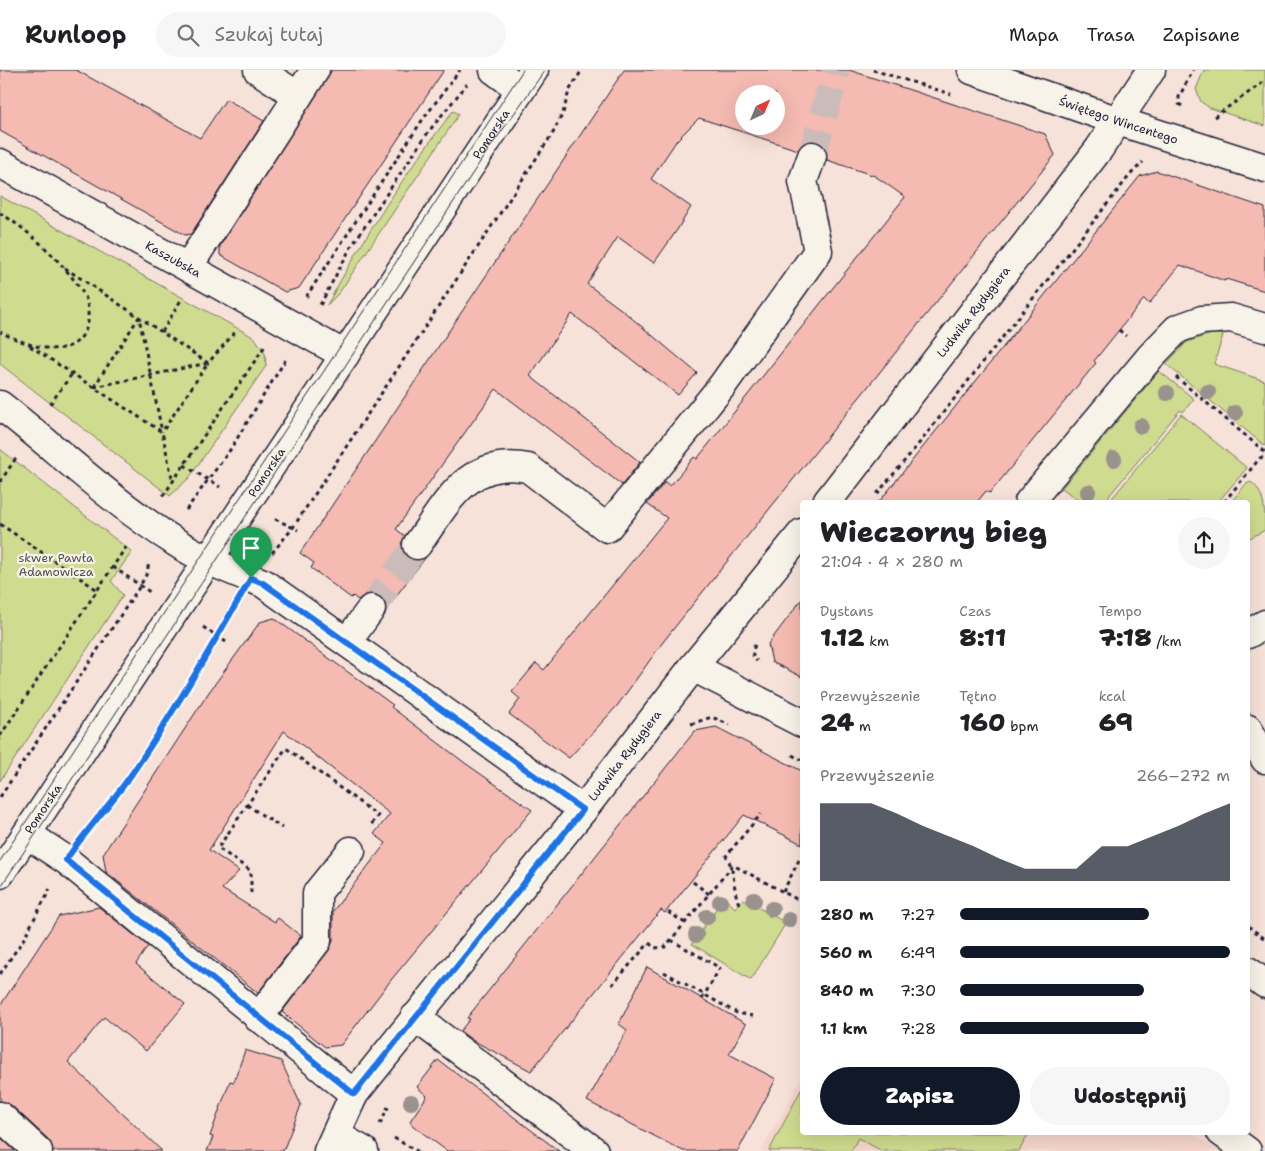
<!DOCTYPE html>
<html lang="pl">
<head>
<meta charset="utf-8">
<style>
  body { margin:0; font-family:"Shantell Sans",sans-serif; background:#f6f6f6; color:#202124; height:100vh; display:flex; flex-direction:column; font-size:19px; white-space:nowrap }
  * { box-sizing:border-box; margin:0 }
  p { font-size:16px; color:#757577 }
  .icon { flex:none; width:28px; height:28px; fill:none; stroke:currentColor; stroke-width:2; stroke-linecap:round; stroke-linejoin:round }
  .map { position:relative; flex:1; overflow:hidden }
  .side { position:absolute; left:800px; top:430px; width:450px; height:635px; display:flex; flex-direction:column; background:#fff; border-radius:5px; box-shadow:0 5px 20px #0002 }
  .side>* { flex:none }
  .needle { width:32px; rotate:44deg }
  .buttons { position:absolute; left:735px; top:15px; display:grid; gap:10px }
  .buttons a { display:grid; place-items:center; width:50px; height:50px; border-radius:50%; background:#fff; box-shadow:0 5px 20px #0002; font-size:25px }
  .pin { position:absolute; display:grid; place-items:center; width:42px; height:42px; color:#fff; margin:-51px -21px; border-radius:50% 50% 50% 0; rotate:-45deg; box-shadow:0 0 5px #0007 }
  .pin .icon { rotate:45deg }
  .round { display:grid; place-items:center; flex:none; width:52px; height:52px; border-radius:26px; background:#f6f6f6 }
  .overview { display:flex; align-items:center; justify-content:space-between; height:85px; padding:0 20px }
  h1 { font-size:28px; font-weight:800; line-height:38px }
  .metrics { display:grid; grid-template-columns:repeat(3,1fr); gap:8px; height:85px; padding:5px 20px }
  .metrics div { display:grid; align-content:center }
  .metrics b { font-size:25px; font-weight:800 }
  .metrics small { font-size:14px; font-weight:400 }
  .metrics p { font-size:14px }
  .chart { height:140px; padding:10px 20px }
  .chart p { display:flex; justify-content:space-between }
  .chart svg { width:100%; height:90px; margin-top:5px; fill:#111827; opacity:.7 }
  .action { display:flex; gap:10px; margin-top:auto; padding:10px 20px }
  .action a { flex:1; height:58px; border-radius:30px; background:#111827; color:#fff; font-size:20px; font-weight:800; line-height:58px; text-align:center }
  .action a+a { background:#f6f6f6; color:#202124 }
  ul { padding:0 20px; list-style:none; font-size:16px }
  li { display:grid; grid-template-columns:80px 60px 1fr; align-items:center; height:38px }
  li i { height:12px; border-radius:6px; background:#111827 }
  header { display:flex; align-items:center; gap:30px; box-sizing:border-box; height:70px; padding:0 25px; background:#fff; border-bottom:1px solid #e0e0e0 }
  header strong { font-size:24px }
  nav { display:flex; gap:28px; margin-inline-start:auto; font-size:18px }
  .search { width:350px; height:45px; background:#f6f6f6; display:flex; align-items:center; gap:12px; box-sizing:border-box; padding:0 18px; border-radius:28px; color:#757577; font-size:19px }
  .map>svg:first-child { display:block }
  .built { fill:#f6d6cc }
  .green { fill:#cfdb8e; stroke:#787e64 }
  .building { fill:#f5bab1; stroke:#22223b; fill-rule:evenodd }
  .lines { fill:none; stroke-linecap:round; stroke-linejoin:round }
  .minor-tunnel { stroke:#ccbcb9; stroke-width:28; stroke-dasharray:28 14; stroke-linecap:butt }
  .minor-casing { stroke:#22223b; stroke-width:31 }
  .path { stroke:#22223b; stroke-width:3; stroke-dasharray:4 4; stroke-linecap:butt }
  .minor { stroke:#f7f3e8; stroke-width:28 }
  .tram { stroke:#22223b; stroke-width:1 }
  .tree { fill:#99928d }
  .route-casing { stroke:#fff; stroke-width:10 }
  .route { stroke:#1a73e8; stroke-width:6 }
  .labels { text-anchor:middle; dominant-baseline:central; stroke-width:4.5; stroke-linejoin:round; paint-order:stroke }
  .street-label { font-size:12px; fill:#22223b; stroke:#f7f3e8 }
  .park-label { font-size:12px; fill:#4d5050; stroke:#f7f3e8 }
</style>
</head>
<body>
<header>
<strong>Runloop</strong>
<div class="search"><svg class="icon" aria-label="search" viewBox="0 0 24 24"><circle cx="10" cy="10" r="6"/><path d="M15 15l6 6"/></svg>Szukaj tutaj</div>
<nav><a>Mapa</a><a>Trasa</a><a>Zapisane</a></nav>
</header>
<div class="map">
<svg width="1265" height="1081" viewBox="0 0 1265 1081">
  <rect width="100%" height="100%" fill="#f6e2d8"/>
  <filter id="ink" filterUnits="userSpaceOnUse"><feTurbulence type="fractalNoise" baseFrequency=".02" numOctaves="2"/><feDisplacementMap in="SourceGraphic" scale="10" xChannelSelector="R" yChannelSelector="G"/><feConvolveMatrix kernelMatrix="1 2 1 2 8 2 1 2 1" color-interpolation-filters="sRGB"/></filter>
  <g filter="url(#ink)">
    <polygon class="built" points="802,1007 802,1062 1189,1062 1220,1081 761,1081"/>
    <g class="green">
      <polygon points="1204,0 1265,0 1265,56 1210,38 1201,32 1196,19"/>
      <path d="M 453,41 L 459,44 L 339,223 L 327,235 C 364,167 406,102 453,41 Z"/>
      <polygon points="0,126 255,268 265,283 266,296 189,408 170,426 0,294"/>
      <polygon points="1214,263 1223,265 1214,294 1265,311 1265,376 1166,294 1187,272"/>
      <polygon points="1159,301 1194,329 1183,342 1180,340 1104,432 1080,432 1062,418"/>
      <polygon points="1181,344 1247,398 1218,432 1109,432"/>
      <polygon points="0,379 132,482 111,511 123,525 0,711"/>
      <path d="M 1251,412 C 1265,422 1265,442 1265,460 L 1248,469 L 1248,432 L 1231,432 L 1246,414 Z"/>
      <polygon points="724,827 735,838 743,829 786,853 751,910 692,874"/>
      <polygon points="802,1018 802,1062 1029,1063 1019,1081 882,1081 858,1068 851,1081 769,1081"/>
    </g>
    <g class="building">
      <polygon points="0,0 76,0 200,68 226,29 264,51 191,164 185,165 0,61"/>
      <polygon points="332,0 444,0 299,218 285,222 220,185 220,176"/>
      <path d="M 624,0 L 849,0 L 1045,64 L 1055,85 L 725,494 L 663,572 L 617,636 L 569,688 L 509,644 L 520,629 L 512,622 L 536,593 L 544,600 L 667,448 L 647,434 L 665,412 L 670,416 L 694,387 L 697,389 L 905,127 L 875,106 L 827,90 L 824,76 L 818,72 L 809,71 L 798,80 L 699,48 L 677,70 L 651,109 L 691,137 L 677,160 L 654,193 L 618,167 L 587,214 L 622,240 L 697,303 L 678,325 L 572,244 L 530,306 L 640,392 L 622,415 L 496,319 L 396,459 L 405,466 L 401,474 L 403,481 L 408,488 L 416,491 L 426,487 L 386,539 L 381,527 L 373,524 L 365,525 L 358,530 L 353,526 L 351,528 L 311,498 L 314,493 L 300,483 ZM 744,24 L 776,24 L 776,56 L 744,56 Z"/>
      <polygon points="1157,101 1265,138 1265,221 1226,209 1225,211 1180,195 1149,234 1144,229 1094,291 1096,293 990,423 986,421 977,432 879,432 1140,106"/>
      <polygon points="802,529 802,607 772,592 768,574"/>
      <polygon points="274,548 393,635 391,637 465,693 532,740 391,910 341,975 325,977 282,942 329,880 333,871 333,841 386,773 374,764 390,744 284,661 209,780 239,801 222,819 275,852 278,848 301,866 258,923 106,802 103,784 209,622 260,552"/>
      <polygon points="716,657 802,701 802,774 744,745 665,843 661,840 531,1001 472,970 460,961 470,949 467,948 690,667 695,661"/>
      <polygon points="99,837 148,876 136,894 185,934 146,981 104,947 68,992 162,1081 53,1081 49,1070 11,1035 0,1031 0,936 59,846"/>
      <polygon points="647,897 746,954 729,984 776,1009 738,1081 683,1081 587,1031 627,960 619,954"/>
      <polygon points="245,980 281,991 301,1035 293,1056 283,1081 207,1081 213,1067 210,1066 230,1011 234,1012"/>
      <polygon points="438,990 490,1029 559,1081 447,1081 412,1055 410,1051 427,1026 417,1017"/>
      <polygon points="0,1067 15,1081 0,1081"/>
    </g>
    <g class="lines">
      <g class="minor-tunnel">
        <polyline points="812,86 836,0"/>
        <polyline points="371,539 417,475"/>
      </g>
      <g class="minor-casing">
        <g id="minor">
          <polyline points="258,0 298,26"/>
          <polyline points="494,0 520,19"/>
          <path id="s1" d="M 972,0 L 1118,51 L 1265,98"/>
          <path id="s2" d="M 0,93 L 345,285"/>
          <polyline points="188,197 315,0"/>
          <path d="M 0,335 C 58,380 112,432 174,471 C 201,489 233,501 263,513 L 583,740"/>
          <path id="s3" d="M 827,432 L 1099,79 L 1151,0"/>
          <polyline points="1029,432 1151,286 1177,259 1202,250 1231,248 1265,258"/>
          <path d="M 417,475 C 447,433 468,386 528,398 L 607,458 L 722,316 L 818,181 L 803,111 L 812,86"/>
          <polyline points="1248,564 1265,554"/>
          <polyline points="347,572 371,539"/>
          <polyline points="693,597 802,653"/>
          <polyline points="1248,659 1265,689"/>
          <polyline points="27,764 66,790 354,1024"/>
          <path id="s4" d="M 0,804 L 534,0"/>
          <polyline points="1248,901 1265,914"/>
          <polyline points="415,947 594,1081"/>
          <polyline points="258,948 317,871 317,823 351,781"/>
          <polyline points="0,1046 38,1081"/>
          <polyline points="1221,1062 1247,1081"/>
          <polyline points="336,1065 364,1081"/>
          <path id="s5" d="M 328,1081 L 354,1024 L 583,740 L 693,597 L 802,463"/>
        </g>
      </g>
      <g class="path">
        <polyline points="873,0 951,24"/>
        <polyline points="1182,36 1179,34 1179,27 1193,0"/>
        <polyline points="1214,47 1265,11"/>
        <path d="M 0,143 C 29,160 65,194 83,223 C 89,232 88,242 88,252 C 87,258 85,261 82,266 C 64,292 22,272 0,262"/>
        <polyline points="65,198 208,293 236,261"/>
        <polyline points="306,227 421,52 460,0"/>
        <polyline points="320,235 351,177 429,61 467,14"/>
        <polyline points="1119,260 1126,266"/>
        <polyline points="162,262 181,230"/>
        <polyline points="30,276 162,362 173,412"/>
        <polyline points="1176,307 1265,382"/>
        <polyline points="94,317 139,247 162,362"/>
        <polyline points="94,317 208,293 162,362"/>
        <polyline points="50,334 72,304"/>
        <polyline points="184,395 220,417"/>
        <polyline points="0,412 16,388"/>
        <polyline points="877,424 921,371 1130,105 1143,92"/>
        <polyline points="163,426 265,276"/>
        <polyline points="1224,432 1260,388 1265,386"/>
        <polyline points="186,440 230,380 286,289"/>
        <polyline points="275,449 298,460"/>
        <polyline points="0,454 99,521"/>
        <polyline points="272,483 292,459 553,63 563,43 569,21 582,0"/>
        <polyline points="113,497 150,522"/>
        <polyline points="203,557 226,572"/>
        <path d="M 755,575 C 752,581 751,586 757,591"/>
        <polyline points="691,654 712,647 730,655"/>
        <polyline points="0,666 126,477"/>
        <polyline points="792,685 802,690"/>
        <polyline points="0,727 140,516 147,503 149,492"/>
        <polyline points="247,735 282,758"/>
        <polyline points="83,765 131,706 235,537"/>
        <polyline points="693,812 709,824"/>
        <polyline points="783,822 799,790"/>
        <polyline points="251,823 251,801 218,778 286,678 378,746 370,756"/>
        <path d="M 739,834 C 732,817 736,801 726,786 L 761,744"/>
        <polyline points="668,842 685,853"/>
        <polyline points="1248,856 1265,869"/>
        <polyline points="671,870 720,898 702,929"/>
        <polyline points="664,902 737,943 753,946"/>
        <polyline points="0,904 23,870 50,819"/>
        <polyline points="612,915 649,873 655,878 665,877 733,795 802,832"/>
        <polyline points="380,1054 388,1037"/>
        <polyline points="394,1068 417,1081"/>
      </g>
      <use href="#minor" class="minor"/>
      <g class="tram">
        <polyline points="0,791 523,0"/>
        <polyline points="0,818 484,86 545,0"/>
      </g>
    </g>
    <g class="tree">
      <circle cx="1208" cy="322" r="8"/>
      <circle cx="1167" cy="323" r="8"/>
      <circle cx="1235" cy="343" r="8"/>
      <circle cx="1141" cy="356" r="8"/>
      <circle cx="1114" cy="389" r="8"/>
      <circle cx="1088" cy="422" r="8"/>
      <circle cx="754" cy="830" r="8"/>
      <circle cx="720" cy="832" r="8"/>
      <circle cx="772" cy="839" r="8"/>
      <circle cx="707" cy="847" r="8"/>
      <circle cx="789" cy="850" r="8"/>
      <circle cx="696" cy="865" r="8"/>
      <circle cx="411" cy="1032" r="8"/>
    </g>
  </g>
  <g class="lines" filter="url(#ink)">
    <g class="route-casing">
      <path id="route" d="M 251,508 L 263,513 L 583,740 L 354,1024 L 66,790 C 86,760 111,734 131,705 C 175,641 213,574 251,508 Z"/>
    </g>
    <use href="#route" class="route"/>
  </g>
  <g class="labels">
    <g class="street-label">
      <text stroke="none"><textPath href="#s1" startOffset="155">Świętego Wincentego</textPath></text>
      <text stroke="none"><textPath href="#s4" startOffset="888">Pomorska</textPath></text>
      <text stroke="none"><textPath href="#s2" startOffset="198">Kaszubska</textPath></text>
      <text stroke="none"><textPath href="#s3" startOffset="240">Ludwika Rydygiera</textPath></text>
      <text stroke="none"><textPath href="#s4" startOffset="482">Pomorska</textPath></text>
      <text stroke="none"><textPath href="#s5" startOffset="496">Ludwika Rydygiera</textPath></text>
      <text stroke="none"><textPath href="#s4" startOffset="78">Pomorska</textPath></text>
    </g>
    <g class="park-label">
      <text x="56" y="488">skwer Pawła<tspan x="56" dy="14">Adamowicza</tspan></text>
    </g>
  </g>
</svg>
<div class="buttons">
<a><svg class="needle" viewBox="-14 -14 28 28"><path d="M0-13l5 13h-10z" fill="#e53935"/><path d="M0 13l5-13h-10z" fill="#757577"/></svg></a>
</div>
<div class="pin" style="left:251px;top:508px;background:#1e9e55"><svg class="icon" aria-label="arrive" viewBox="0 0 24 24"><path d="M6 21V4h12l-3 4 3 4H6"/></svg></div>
<section class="side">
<div class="overview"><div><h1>Wieczorny bieg</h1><p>21:04 · 4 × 280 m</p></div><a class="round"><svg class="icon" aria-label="share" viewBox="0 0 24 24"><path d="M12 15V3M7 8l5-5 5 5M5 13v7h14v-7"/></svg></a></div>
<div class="metrics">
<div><p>Dystans</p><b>1.12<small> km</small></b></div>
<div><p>Czas</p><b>8:11</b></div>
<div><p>Tempo</p><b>7:18<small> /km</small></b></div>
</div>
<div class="metrics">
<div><p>Przewyższenie</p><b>24<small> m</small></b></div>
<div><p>Tętno</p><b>160<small> bpm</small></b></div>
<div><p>kcal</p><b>69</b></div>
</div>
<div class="chart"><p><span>Przewyższenie</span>266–272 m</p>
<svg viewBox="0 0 160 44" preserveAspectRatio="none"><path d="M0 44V6L10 6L20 6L30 11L40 17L50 22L60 27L70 33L80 38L90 38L100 38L110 27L120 27L130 22L140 17L150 11L160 6V44z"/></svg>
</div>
<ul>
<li><b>280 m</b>7:27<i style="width:70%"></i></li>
<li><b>560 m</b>6:49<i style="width:100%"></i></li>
<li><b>840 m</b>7:30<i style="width:68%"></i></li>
<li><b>1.1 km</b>7:28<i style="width:70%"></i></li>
</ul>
<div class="action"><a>Zapisz</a><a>Udostępnij</a></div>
</section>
</div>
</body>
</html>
